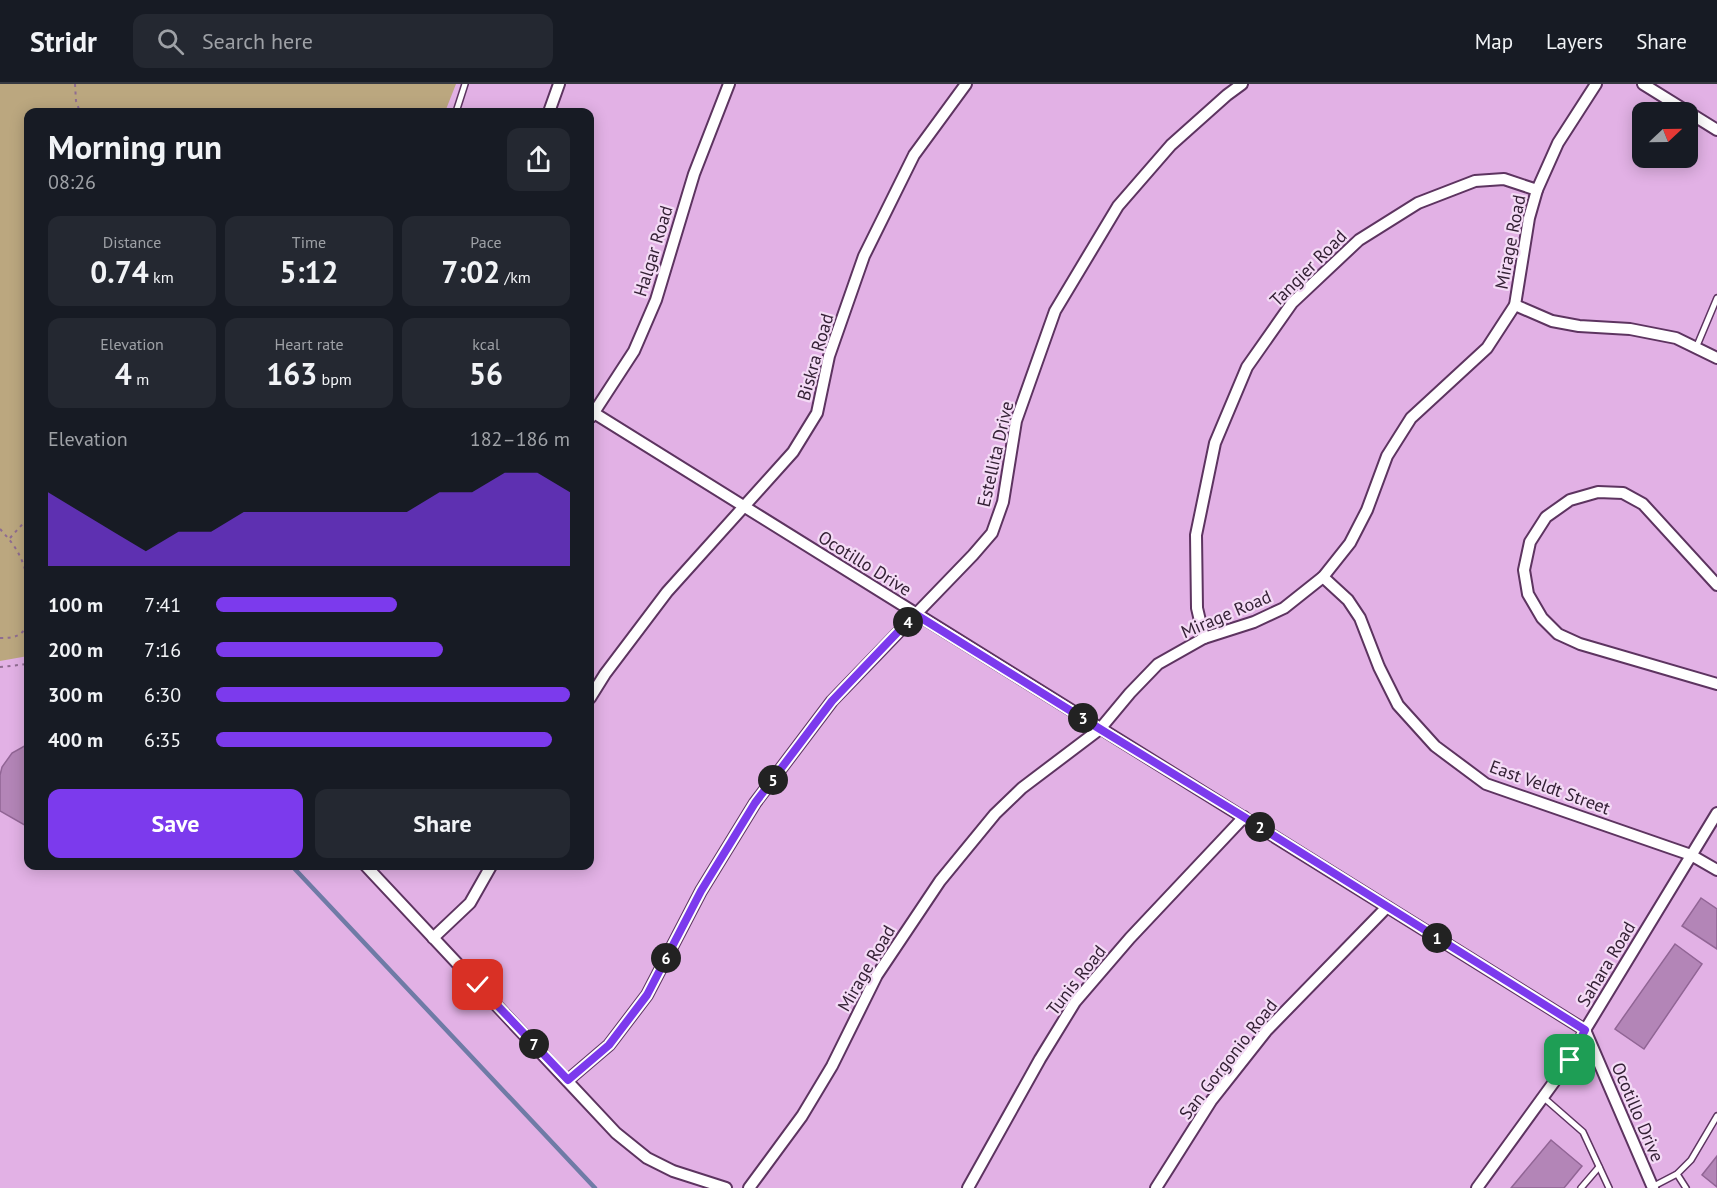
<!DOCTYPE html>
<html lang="en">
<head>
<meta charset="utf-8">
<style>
  body { margin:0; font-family:"PT Sans",sans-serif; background:#242831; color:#f1f3f6; height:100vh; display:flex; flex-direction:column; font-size:22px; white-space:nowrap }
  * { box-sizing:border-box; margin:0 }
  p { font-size:20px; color:#9ea1a6 }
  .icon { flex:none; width:33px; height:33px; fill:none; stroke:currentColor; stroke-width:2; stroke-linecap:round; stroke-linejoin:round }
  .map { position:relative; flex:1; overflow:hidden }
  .sheet { position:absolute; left:24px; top:24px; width:570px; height:762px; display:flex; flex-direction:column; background:#171b24; border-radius:12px; box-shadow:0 3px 15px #0003 }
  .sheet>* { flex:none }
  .needle { width:39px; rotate:68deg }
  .buttons { position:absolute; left:1632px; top:18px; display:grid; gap:12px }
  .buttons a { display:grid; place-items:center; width:66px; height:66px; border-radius:12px; background:#171b24; box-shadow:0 3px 15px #0003; font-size:30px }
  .pin { position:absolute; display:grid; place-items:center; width:51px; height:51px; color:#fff; margin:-26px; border-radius:12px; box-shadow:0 3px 9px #0006 }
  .km { position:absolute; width:30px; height:30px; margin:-15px; border-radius:50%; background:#222; color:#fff; font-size:16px; line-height:30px; text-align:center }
  .round { display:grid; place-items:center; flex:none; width:63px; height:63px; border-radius:12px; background:#242831 }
  .headline { display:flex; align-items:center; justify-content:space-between; height:102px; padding:0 24px }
  h1 { font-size:33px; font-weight:800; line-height:45px }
  .metrics { display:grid; grid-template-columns:repeat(3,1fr); gap:9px; height:102px; padding:6px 24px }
  .metrics div { display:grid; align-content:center; border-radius:12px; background:#242831; text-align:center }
  .metrics b { font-size:30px; font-weight:800 }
  .metrics small { font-size:16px; font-weight:400 }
  .metrics p { font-size:16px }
  .chart { height:168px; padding:12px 24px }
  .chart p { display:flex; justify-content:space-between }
  .chart svg { width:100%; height:108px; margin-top:6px; fill:#7c3aed; opacity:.7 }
  .cta { display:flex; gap:12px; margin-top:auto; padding:12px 24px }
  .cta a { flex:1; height:69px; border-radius:12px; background:#7c3aed; color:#fff; font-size:24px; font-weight:800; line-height:69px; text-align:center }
  .cta a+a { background:#242831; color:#f1f3f6 }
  ul { padding:0 24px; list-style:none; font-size:20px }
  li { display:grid; grid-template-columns:96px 72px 1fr; align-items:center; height:45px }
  li i { height:15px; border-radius:8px; background:#7c3aed }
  header { display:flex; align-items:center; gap:36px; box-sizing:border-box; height:84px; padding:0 30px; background:#171b24; border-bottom:2px solid #363941 }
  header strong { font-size:28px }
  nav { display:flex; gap:33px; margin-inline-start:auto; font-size:21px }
  .search { width:420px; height:54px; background:#242831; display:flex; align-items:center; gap:15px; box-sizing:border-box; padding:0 21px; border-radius:12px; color:#9ea1a6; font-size:22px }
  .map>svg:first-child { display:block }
  .green { fill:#bba77f }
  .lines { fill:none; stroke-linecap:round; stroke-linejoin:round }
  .stream { stroke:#6f7ba6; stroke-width:4.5 }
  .building { fill:#b385b7; stroke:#916595; stroke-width:1.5 }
  .service-casing { stroke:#5d3460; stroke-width:8 }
  .minor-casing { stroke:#5d3460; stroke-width:14 }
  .path { stroke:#8f6c91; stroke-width:2; stroke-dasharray:3 4.5; stroke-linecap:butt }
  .service { stroke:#fff; stroke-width:5 }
  .minor { stroke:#fff; stroke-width:10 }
  .route-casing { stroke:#fff; stroke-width:12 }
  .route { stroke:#7c3aed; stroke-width:8 }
  .labels { text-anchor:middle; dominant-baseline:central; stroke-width:4.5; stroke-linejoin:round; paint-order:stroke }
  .street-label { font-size:18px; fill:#342135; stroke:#f4dbf6 }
</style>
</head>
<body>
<header>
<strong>Stridr</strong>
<div class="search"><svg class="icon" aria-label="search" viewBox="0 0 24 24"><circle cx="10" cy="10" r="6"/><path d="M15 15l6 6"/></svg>Search here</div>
<nav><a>Map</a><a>Layers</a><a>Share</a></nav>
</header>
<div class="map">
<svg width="1717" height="1104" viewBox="0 0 1717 1104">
  <rect width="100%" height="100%" fill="#e2b1e5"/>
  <polygon class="green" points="0,0 456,0 445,28 28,28 28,572 0,577"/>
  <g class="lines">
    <polyline class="stream" points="292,782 595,1104"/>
  </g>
  <g class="building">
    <polygon points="28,660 28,743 0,727 0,691 2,683 12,669"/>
    <polygon points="1701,814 1717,825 1717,865 1682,842"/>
    <polygon points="1675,860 1702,880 1644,965 1615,945"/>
    <polygon points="1551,1056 1582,1082 1564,1104 1511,1104"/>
    <polygon points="1717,1072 1717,1103 1702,1091"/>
  </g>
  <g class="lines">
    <g class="service-casing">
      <g id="service">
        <polyline points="456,28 465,0"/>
        <polyline points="1696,264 1717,214"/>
        <polyline points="1543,1013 1583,1048 1609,1104"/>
        <polyline points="1677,1090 1686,1104"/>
        <polyline points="1652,1103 1677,1090 1691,1076 1717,1032"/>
        <polyline points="1581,1104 1599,1083"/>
      </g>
    </g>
    <g class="minor-casing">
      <g id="minor">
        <polyline points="1643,0 1717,46"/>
        <polyline points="549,28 559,0"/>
        <polyline points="1515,221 1552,237 1579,242 1630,245 1676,254 1717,274"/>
        <polyline points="594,329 1585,946 1653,1104"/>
        <polyline points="591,333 634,267 656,216 694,90 729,0"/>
        <polyline points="1323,493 1348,516 1360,534 1379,583 1398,621 1435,662 1486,700 1691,771 1717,786"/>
        <polyline points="1717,501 1643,420 1623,409 1598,408 1570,416 1546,433 1530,458 1524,486 1528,510 1542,534 1558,550 1580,560 1717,600"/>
        <polyline points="1204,554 1197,524 1196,451 1215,359 1247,283 1292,219 1359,156 1418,119 1475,97 1504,95 1537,106"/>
        <polyline points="590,614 605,590 667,508 793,368 817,329 829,272 864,172 914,71 966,0"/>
        <polyline points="366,782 616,1049 647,1074 673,1087 726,1104"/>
        <polyline points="433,854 470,819 491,782"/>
        <polyline points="568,996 609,961 647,911 701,807 755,719 832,617 973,471 992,449 1003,418 1016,337 1055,227 1118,122 1171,61 1227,11 1242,0"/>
        <polyline points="749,1104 802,1032 832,982 877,891 940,797 995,730 1022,704 1100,645 1130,609 1158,580 1204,554 1254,538 1284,524 1323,493 1350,459 1367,426 1387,372 1411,334 1487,264 1515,221 1529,134 1537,106 1558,59 1596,0"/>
        <polyline points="968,1104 1040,975 1075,918 1130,854 1244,733"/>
        <polyline points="1156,1104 1211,1017 1267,946 1387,823"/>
        <polyline points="1477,1104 1570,976 1585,946 1717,729"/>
      </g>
    </g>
    <g class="path">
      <polyline points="75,0 76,17 80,28"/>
      <path d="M 0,445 C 16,462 23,474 28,497"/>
      <polyline points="10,454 28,434"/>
      <path d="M 0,554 C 14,554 22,553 28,539"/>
      <polyline points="0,583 28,580"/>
    </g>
    <use href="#service" class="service"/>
    <use href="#minor" class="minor"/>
  </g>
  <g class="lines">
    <g class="route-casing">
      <polyline id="route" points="478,901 568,996 609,961 647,911 701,807 755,719 832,617 915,530 1100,645 1244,733 1585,946 1570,976"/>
    </g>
    <use href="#route" class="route"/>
  </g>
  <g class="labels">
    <g class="street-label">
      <text transform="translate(1510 158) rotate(-79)">Mirage Road</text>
      <text transform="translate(653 167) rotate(-73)">Halgar Road</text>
      <text transform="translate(1308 184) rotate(-45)">Tangier Road</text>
      <text transform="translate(815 273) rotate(-74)">Biskra Road</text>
      <text transform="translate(995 370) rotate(-77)">Estellita Drive</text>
      <text transform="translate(865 479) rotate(32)">Ocotillo Drive</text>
      <text transform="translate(1226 530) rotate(-23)">Mirage Road</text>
      <text transform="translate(1550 703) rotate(20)">East Veldt Street</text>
      <text transform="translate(1606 880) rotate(-59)">Sahara Road</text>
      <text transform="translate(866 884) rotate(-60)">Mirage Road</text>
      <text transform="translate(1076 896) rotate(-52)">Tunis Road</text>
      <text transform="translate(1228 975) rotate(-52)">San Gorgonio Road</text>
      <text transform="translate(1638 1028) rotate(67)">Ocotillo Drive</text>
    </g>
  </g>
</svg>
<div class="buttons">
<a><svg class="needle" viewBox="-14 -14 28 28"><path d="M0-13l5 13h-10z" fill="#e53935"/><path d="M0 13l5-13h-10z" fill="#9ea1a6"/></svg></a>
</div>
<div class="pin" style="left:1570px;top:976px;background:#1e9e55"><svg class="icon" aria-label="arrive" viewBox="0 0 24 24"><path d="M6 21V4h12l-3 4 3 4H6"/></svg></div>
<div class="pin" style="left:478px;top:901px;background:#d93025"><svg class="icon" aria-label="check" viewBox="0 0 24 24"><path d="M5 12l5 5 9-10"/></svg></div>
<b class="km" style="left:1437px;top:854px">1</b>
<b class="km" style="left:1260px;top:743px">2</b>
<b class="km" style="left:1083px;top:634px">3</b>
<b class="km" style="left:908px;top:538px">4</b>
<b class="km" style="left:773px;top:696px">5</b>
<b class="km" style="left:666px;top:874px">6</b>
<b class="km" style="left:534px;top:960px">7</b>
<section class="sheet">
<div class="headline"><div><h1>Morning run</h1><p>08:26</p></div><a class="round"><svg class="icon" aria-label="share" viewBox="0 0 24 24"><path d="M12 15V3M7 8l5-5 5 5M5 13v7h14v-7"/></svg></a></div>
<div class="metrics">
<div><p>Distance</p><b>0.74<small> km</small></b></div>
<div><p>Time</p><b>5:12</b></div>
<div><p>Pace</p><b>7:02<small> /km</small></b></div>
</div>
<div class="metrics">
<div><p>Elevation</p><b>4<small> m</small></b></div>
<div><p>Heart rate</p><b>163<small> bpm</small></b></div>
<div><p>kcal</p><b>56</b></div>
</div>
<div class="chart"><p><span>Elevation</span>182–186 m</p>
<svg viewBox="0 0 160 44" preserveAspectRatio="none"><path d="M0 44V14L10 22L20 30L30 38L40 30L50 30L60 22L70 22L80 22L90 22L100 22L110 22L120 14L130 14L140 6L150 6L160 14V44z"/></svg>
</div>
<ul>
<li><b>100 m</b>7:41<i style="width:51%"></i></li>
<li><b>200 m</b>7:16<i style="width:64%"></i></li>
<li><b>300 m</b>6:30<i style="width:100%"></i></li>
<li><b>400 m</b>6:35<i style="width:95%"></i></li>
</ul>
<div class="cta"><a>Save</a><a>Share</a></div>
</section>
</div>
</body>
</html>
